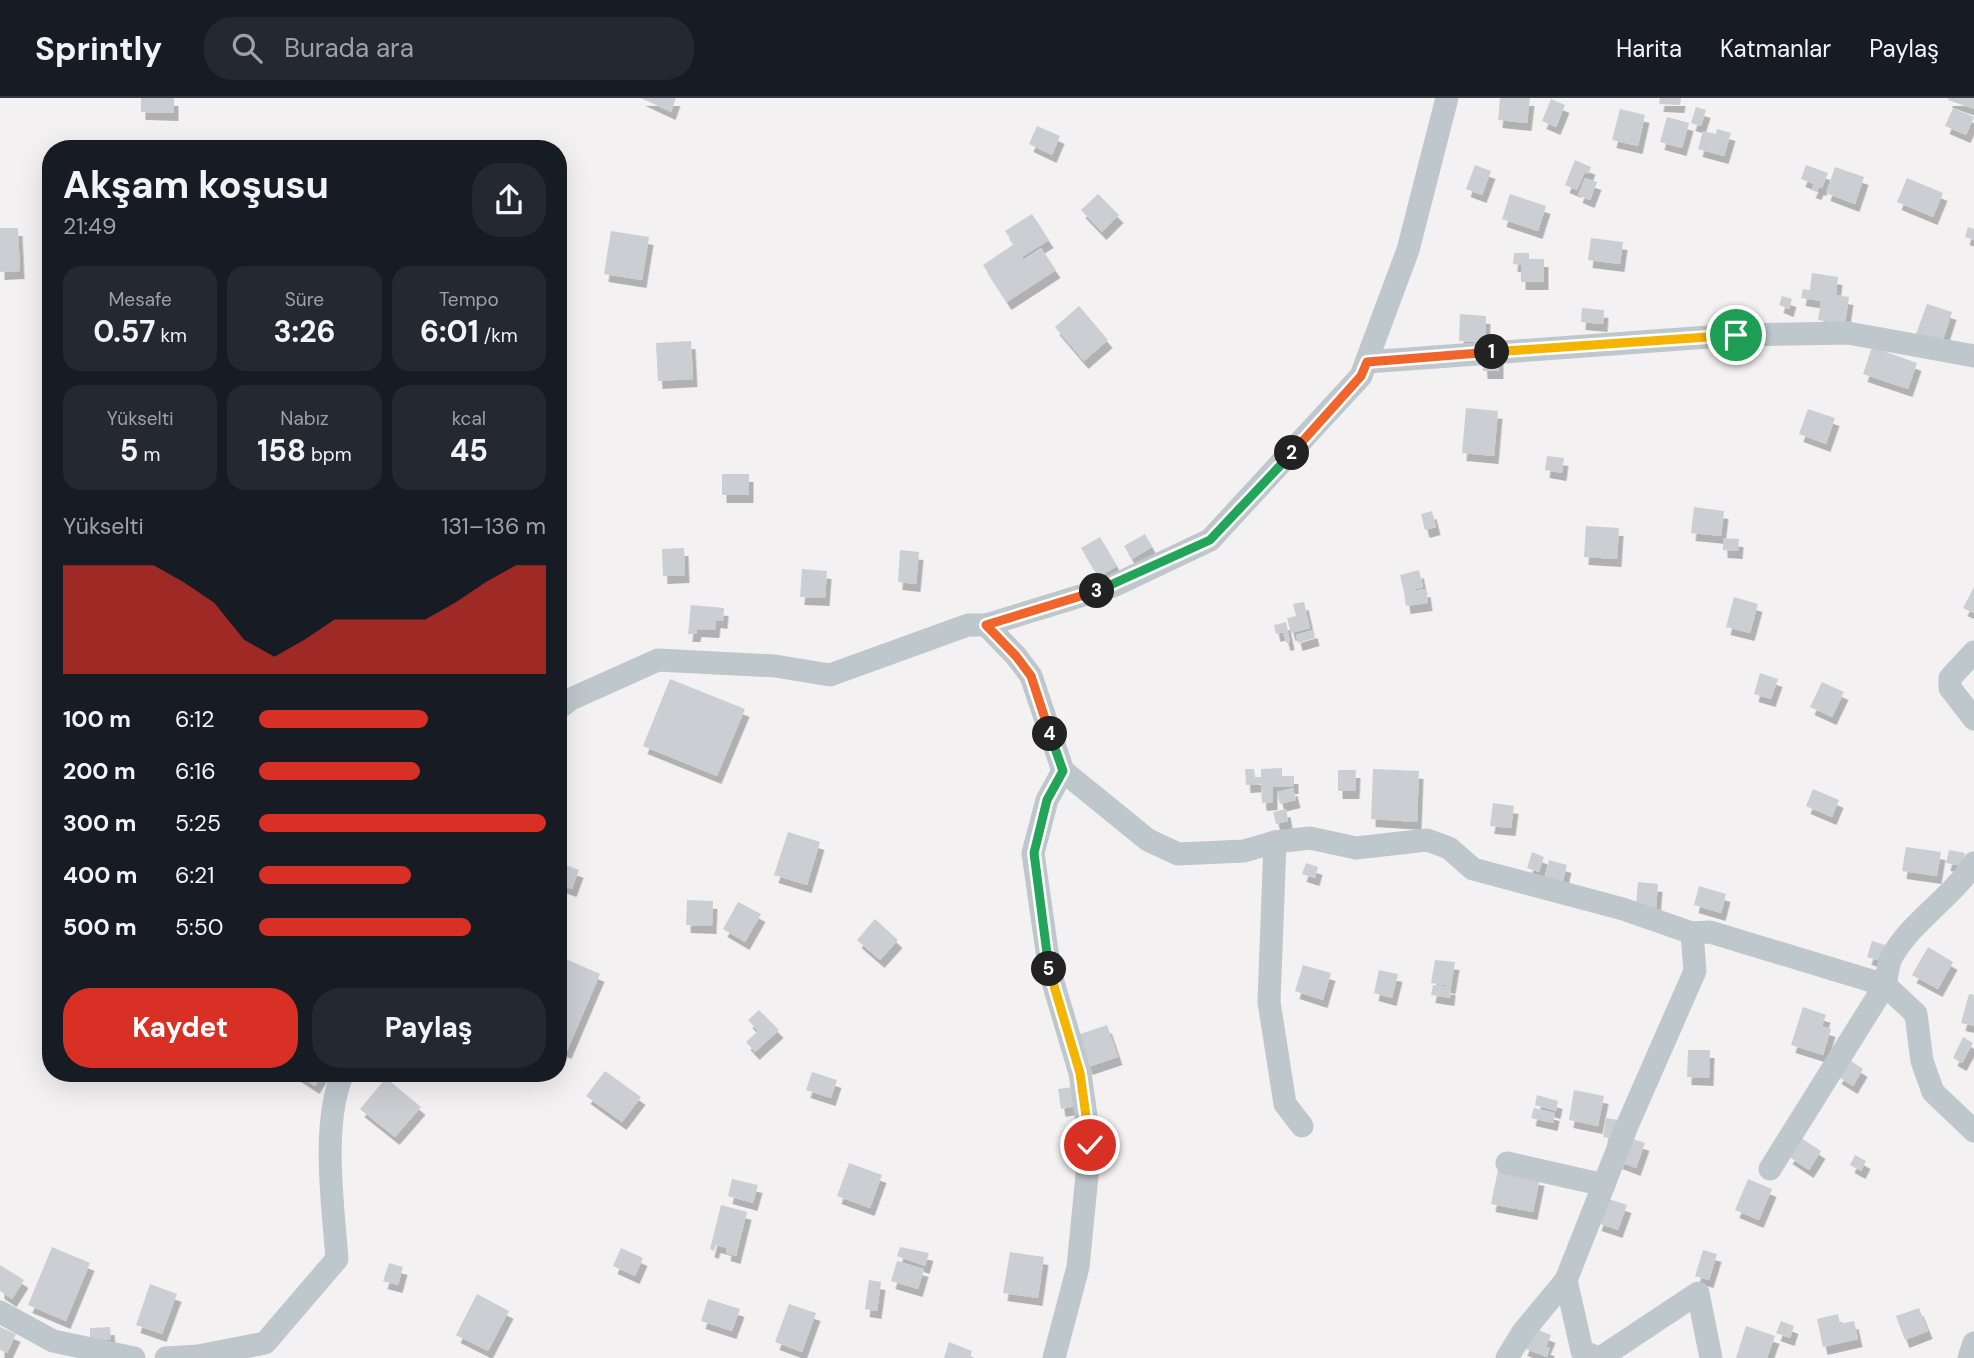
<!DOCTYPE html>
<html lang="tr">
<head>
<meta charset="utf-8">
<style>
  body { margin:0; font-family:"DM Sans",sans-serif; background:#242831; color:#f1f3f6; height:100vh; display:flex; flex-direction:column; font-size:26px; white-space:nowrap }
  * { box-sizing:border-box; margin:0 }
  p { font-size:23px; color:#9ea1a6 }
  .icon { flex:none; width:38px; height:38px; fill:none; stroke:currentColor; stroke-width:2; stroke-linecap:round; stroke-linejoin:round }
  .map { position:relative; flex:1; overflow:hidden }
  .panel { position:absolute; left:42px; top:42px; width:525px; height:942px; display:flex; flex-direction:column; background:#171b24; border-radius:28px; box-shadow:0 7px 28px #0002 }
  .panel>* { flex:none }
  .pin { position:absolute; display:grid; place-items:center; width:60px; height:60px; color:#fff; margin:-30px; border:4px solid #fff; border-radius:50%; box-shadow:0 2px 7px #0007 }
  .km { position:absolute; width:35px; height:35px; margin:-18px; border-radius:50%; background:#222; color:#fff; font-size:19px; line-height:35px; text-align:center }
  .round { display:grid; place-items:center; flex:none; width:74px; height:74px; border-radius:28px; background:#242831 }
  .headline { display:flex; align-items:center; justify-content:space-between; height:119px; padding:0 21px }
  h1 { font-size:38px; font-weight:700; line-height:52px }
  .figures { display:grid; grid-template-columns:repeat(3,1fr); gap:10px; height:119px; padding:7px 21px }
  .figures div { display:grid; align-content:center; border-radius:18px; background:#242831; text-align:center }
  .figures b { font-size:30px; font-weight:700 }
  .figures small { font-size:19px; font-weight:400 }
  .figures p { font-size:19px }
  .chart { height:196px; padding:14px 21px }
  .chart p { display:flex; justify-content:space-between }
  .chart svg { width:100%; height:126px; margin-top:7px; fill:#d93025; opacity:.7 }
  .primary-button { display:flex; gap:14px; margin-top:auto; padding:14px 21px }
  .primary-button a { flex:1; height:80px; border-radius:28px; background:#d93025; color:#fff; font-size:28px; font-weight:700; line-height:80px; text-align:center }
  .primary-button a+a { background:#242831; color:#f1f3f6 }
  ul { padding:0 21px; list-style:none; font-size:23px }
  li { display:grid; grid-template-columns:112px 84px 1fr; align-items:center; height:52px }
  li i { height:18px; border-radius:9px; background:#d93025 }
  header { display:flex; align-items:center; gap:42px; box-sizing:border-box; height:98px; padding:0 35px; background:#171b24; border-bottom:2px solid #363941 }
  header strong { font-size:33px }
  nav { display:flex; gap:38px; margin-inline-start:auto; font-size:24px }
  .search { width:490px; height:63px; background:#242831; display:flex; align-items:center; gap:18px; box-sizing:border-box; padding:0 24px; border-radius:28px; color:#9ea1a6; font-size:26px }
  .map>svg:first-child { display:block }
  .building { fill:#cbcfd3; filter:url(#shadow) }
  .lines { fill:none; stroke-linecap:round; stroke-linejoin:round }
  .minor { stroke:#bec7cc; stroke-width:23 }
  .split-1-casing { stroke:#fff; stroke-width:14 }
  .split-2-casing { stroke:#fff; stroke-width:14 }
  .split-3-casing { stroke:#fff; stroke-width:14 }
  .split-4-casing { stroke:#fff; stroke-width:14 }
  .split-5-casing { stroke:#fff; stroke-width:14 }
  .split-6-casing { stroke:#fff; stroke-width:14 }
  .split-1 { stroke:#f5b400; stroke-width:9 }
  .split-2 { stroke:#f0652b; stroke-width:9 }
  .split-3 { stroke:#22a559; stroke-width:9 }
  .split-4 { stroke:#f0652b; stroke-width:9 }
  .split-5 { stroke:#22a559; stroke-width:9 }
  .split-6 { stroke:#f5b400; stroke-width:9 }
</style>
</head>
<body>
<header>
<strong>Sprintly</strong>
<div class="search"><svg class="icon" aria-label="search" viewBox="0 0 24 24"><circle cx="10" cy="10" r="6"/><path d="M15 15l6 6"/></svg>Burada ara</div>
<nav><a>Harita</a><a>Katmanlar</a><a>Paylaş</a></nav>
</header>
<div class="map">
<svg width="1974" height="1260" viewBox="0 0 1974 1260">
  <defs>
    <filter id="shadow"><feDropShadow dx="4.5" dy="8" stdDeviation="0" flood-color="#0004"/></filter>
  </defs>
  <rect width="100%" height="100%" fill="#f3f1f1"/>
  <g class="building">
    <polygon points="141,0 174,0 174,15 141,14"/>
    <polygon points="641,0 676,0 671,14"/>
    <polygon points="1500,0 1530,0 1527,25 1498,22"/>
    <polygon points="1660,0 1681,0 1680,7 1659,6"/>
    <polygon points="1948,0 1974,0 1974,11 1948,2"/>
    <polygon points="1551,1 1565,7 1556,29 1542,23"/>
    <polygon points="1696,9 1706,12 1701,28 1691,25"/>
    <polygon points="1953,10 1974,19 1966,37 1945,28"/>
    <polygon points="1620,11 1645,17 1638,48 1612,42"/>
    <polygon points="1667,19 1689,25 1682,50 1660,44"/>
    <polygon points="1037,28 1060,38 1052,57 1029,46"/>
    <polygon points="1717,31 1731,35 1724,58 1698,51 1703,33 1716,36"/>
    <polygon points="1575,62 1591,69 1588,76 1585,74 1577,92 1565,87"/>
    <polygon points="1475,67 1491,73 1482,97 1466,91"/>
    <polygon points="1806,67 1828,75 1822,90 1819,89 1817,94 1811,92 1814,86 1801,81"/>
    <polygon points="1835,69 1864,79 1855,106 1826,95"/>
    <polygon points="1585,80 1597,84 1590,102 1578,97"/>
    <polygon points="1907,80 1943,95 1933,119 1897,104"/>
    <polygon points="1098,96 1119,117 1102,134 1081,112"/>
    <polygon points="1510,96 1546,108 1538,133 1502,121"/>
    <polygon points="1032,116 1049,142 1022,159 1023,162 1041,150 1056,172 1007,204 983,167 1014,146 1005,133"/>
    <polygon points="1968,129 1974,131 1974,142 1965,139"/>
    <polygon points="0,130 18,130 20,173 0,174"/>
    <polygon points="611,133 649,139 642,182 604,176"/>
    <polygon points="1591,140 1623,144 1620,166 1588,162"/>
    <polygon points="1514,155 1529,155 1529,161 1544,161 1544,184 1521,184 1521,167 1513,166"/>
    <polygon points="1812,175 1838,179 1836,197 1849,199 1845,226 1818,222 1821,203 1801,200 1803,191 1810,192"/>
    <polygon points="1782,198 1792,201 1789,211 1779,207"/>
    <polygon points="1927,206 1952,214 1942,245 1916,236"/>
    <polygon points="1079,208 1108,242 1084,263 1055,229"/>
    <polygon points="1582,210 1604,212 1603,226 1581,224"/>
    <polygon points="1460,216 1486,218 1485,244 1459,243"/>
    <polygon points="691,243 693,281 658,283 656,245"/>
    <polygon points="1872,249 1917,265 1908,291 1863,276"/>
    <polygon points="1499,256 1499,273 1483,273 1482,257"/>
    <polygon points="1466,310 1498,313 1494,358 1462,355"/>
    <polygon points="1808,311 1835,320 1826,346 1799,336"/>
    <polygon points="1547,358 1564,360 1562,375 1545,372"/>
    <rect x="722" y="376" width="27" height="21"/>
    <polygon points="1694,409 1724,413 1721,438 1691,435"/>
    <polygon points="1432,413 1436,429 1425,432 1421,416"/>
    <polygon points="1586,428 1619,430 1617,461 1584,459"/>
    <polygon points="1145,436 1152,449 1132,461 1124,448"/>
    <polygon points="1100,439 1117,468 1099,479 1081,450"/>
    <polygon points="1723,440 1739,441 1738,453 1723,452"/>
    <polygon points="684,450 685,477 663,478 662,451"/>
    <polygon points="900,452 919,454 916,486 898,484"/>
    <polygon points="802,471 827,473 825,500 800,499"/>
    <polygon points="1419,472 1423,489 1404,494 1400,477"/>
    <polygon points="1974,489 1974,515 1963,510"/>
    <polygon points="1426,491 1428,505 1406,508 1404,494"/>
    <polygon points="1734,499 1758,506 1750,535 1726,529"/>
    <polygon points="1304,504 1310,530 1291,535 1287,520 1296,518 1293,506"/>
    <polygon points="691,507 724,510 723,523 716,522 715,532 697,531 696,536 688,536"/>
    <polygon points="1286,524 1290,544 1286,545 1283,534 1276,536 1274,527"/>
    <polygon points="1313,532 1315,540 1298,545 1296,537"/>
    <polygon points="1760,575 1778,581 1771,601 1754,596"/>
    <polygon points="670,581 745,611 717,678 643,648"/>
    <polygon points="1822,584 1844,594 1832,619 1810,609"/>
    <polygon points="1282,670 1282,678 1294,678 1294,688 1273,689 1273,704 1262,705 1261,686 1246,687 1245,671 1254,671 1255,679 1261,679 1261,671"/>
    <polygon points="1373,671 1419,673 1417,724 1371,721"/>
    <polygon points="1338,672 1356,672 1355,693 1338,693"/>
    <polygon points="1293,690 1296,702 1280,706 1277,694"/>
    <polygon points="1813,691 1839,702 1832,719 1806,708"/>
    <polygon points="1493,705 1514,708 1511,730 1490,728"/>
    <polygon points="1286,711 1288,723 1276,726 1273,714"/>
    <polygon points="788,734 820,744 807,787 774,777"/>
    <polygon points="1906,749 1941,754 1937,778 1902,773"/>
    <polygon points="1949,752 1965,755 1962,768 1946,765"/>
    <polygon points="1532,754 1544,759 1539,774 1527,770"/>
    <polygon points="1549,762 1567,767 1562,787 1544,782"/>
    <polygon points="558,764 579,772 572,791 558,786"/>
    <polygon points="1306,765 1318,769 1315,780 1302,776"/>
    <polygon points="1638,784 1658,786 1656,810 1636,807"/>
    <polygon points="1699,788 1726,796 1721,815 1694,807"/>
    <polygon points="687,802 713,803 712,828 686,827"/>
    <polygon points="738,804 761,816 745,844 723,831"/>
    <polygon points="875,821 898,842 880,862 857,842"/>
    <polygon points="1872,843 1885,847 1881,863 1867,859"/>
    <polygon points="1928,849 1953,864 1938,891 1912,877"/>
    <polygon points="566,861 600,876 567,953 558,949 558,879"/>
    <polygon points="1435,862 1455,864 1451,888 1431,885"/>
    <polygon points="1303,867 1331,875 1323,902 1295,893"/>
    <polygon points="1379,872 1398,876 1392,900 1374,895"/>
    <polygon points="1433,887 1451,889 1450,900 1431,897"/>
    <polygon points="1969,896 1974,897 1974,928 1961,925"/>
    <polygon points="1803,909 1826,917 1822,928 1831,931 1823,957 1791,947"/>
    <polygon points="759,912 779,932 755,954 746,944 758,933 748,922"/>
    <polygon points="1107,927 1118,959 1088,969 1077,937"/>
    <polygon points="1963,939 1973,945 1962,965 1953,960"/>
    <polygon points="1688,952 1710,952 1709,980 1687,979"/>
    <polygon points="1848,961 1863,971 1853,988 1837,978"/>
    <polygon points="605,973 641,999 622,1024 586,998"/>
    <polygon points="812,974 837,982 831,1000 806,992"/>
    <polygon points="295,975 323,975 315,988"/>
    <polygon points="386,980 421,1009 395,1039 360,1011"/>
    <polygon points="1073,989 1076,1008 1061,1011 1058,991"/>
    <polygon points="1574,992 1604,998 1598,1028 1569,1022"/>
    <polygon points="1537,997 1558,1003 1556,1013 1535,1007"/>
    <polygon points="1534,1010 1555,1015 1553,1025 1531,1020"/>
    <polygon points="1606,1020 1619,1022 1616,1041 1603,1039"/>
    <polygon points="1627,1039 1645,1045 1636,1070 1618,1063"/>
    <polygon points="1801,1040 1821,1053 1809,1072 1788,1058"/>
    <polygon points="1855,1057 1866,1063 1861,1073 1850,1067"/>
    <polygon points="849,1065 882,1077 870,1110 837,1098"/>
    <polygon points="1498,1072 1540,1080 1533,1114 1491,1106"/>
    <polygon points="732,1081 758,1087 753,1105 728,1098"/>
    <polygon points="1748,1081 1772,1091 1759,1122 1735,1112"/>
    <polygon points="1606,1100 1627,1107 1618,1132 1597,1125"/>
    <polygon points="721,1107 747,1114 736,1158 726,1155 727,1150 716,1147 714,1153 710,1151"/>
    <polygon points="52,1149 90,1165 66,1223 28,1207"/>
    <polygon points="900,1149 929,1155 925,1168 897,1158"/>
    <polygon points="621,1150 643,1160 635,1178 613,1168"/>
    <polygon points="1703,1152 1717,1156 1709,1182 1695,1178"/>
    <polygon points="1010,1154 1044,1159 1038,1200 1003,1195"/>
    <polygon points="897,1163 924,1171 918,1191 891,1183"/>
    <polygon points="389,1165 403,1169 398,1187 383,1183"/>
    <polygon points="0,1167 24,1182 12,1201 0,1193"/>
    <polygon points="869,1182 881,1184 877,1213 865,1211"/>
    <polygon points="150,1186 177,1196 162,1236 136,1227"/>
    <polygon points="477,1196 509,1213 488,1253 456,1237"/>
    <polygon points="708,1201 740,1211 732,1233 701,1223"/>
    <polygon points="789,1206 816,1215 802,1254 775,1244"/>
    <polygon points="1919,1210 1928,1233 1905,1242 1896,1218"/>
    <polygon points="1838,1216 1840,1226 1854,1223 1858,1241 1823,1249 1817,1221"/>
    <polygon points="1781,1223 1794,1228 1790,1240 1776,1235"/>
    <polygon points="1746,1228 1775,1238 1767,1260 1736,1260"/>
    <polygon points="0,1229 16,1236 7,1255 0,1252"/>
    <polygon points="110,1229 111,1241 90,1242 90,1230"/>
    <polygon points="1531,1229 1551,1237 1546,1249 1550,1250 1547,1259 1523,1250"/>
    <polygon points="949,1244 972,1253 970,1260 944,1260"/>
  </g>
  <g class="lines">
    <g class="minor">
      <polyline points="1367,264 1736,237 1848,235 1974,258"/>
      <polyline points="986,527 1016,558 1031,578 1063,673 1148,742 1178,756 1244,753 1275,744 1310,740 1356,750 1427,742 1449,750 1473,771 1623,811 1692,835 1695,873 1627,1028 1566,1182 1523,1234 1507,1260"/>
      <polyline points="1974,554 1950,580 1950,590 1974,621"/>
      <polyline points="558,611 571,601 658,562 775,568 830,577 968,527 986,527 1113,488 1210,442 1361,278 1408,152 1447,0"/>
      <polyline points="1275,744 1269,904 1285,1006 1302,1028"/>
      <polyline points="1692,835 1710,834 1885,887 1916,916 1922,963 1933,994 1974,1033"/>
      <polyline points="1507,1065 1604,1087"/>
      <path d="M 1770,1071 L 1885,887 C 1887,878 1888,867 1891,860 C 1911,823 1952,800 1974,765"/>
      <polyline points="1566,1182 1582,1253 1598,1260"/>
      <polyline points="0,1214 53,1243 134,1260"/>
      <path d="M 166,1260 L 198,1258 L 265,1245 L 337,1161 C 333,1107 321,1025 343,975"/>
      <polyline points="1054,1260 1078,1169 1090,1047 1080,975 1050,874 1033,755 1047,702 1063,673"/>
      <polyline points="1600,1260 1698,1195 1711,1260"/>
      <polyline points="1969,1260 1974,1245"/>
    </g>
  </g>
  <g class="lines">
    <g class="split-1-casing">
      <polyline id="split-1" points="1492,254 1736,237"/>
    </g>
    <g class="split-2-casing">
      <polyline id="split-2" points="1292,355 1361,278 1367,264 1492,254"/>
    </g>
    <g class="split-3-casing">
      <polyline id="split-3" points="1097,493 1210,442 1292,355"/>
    </g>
    <g class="split-4-casing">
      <polyline id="split-4" points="1050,636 1031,578 1016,558 986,527 1097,493"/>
    </g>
    <g class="split-5-casing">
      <polyline id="split-5" points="1049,871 1034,755 1047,702 1063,673 1050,636"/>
    </g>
    <g class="split-6-casing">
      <polyline id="split-6" points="1049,871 1080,975 1090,1047"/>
    </g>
    <use href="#split-1" class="split-1"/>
    <use href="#split-2" class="split-2"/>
    <use href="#split-3" class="split-3"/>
    <use href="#split-4" class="split-4"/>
    <use href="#split-5" class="split-5"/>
    <use href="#split-6" class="split-6"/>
  </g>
</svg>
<div class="pin" style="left:1736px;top:237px;background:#1e9e55"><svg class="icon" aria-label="arrive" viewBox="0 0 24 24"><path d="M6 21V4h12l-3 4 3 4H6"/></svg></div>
<div class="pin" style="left:1090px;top:1047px;background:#d93025"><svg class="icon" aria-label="check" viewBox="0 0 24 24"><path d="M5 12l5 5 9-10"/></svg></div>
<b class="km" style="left:1492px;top:254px">1</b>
<b class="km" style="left:1292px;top:355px">2</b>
<b class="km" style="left:1097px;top:493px">3</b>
<b class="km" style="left:1050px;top:636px">4</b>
<b class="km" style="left:1049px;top:871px">5</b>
<section class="panel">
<div class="headline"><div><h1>Akşam koşusu</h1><p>21:49</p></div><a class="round"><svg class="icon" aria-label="share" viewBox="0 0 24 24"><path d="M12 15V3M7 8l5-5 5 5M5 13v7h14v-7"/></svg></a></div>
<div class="figures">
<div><p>Mesafe</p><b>0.57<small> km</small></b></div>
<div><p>Süre</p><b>3:26</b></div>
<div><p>Tempo</p><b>6:01<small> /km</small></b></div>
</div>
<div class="figures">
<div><p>Yükselti</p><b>5<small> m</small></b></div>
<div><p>Nabız</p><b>158<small> bpm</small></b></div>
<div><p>kcal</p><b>45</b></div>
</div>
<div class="chart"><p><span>Yükselti</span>131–136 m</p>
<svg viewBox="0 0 160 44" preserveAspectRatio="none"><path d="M0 44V6L10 6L20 6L30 6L40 12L50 19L60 32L70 38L80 32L90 25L100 25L110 25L120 25L130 19L140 12L150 6L160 6V44z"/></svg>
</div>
<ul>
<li><b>100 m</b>6:12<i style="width:59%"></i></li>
<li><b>200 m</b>6:16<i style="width:56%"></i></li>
<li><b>300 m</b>5:25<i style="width:100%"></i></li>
<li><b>400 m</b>6:21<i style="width:53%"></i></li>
<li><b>500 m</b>5:50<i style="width:74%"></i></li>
</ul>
<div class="primary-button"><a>Kaydet</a><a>Paylaş</a></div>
</section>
</div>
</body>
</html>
